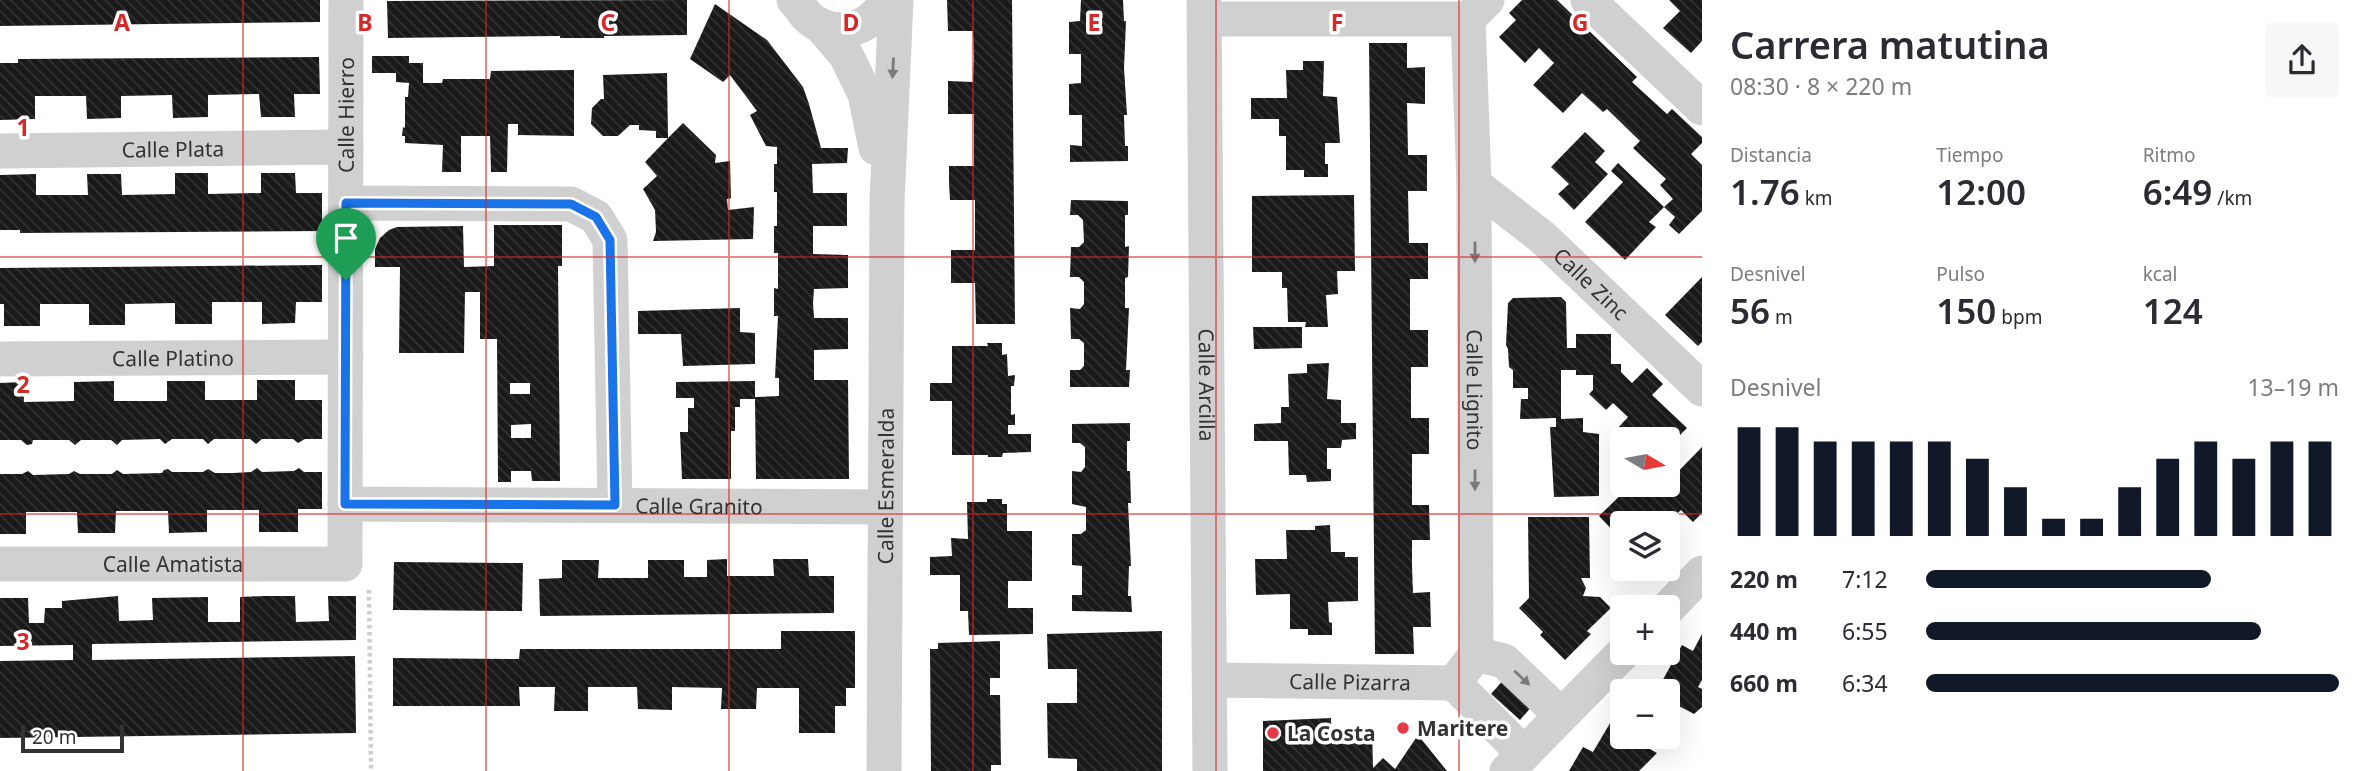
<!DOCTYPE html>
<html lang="es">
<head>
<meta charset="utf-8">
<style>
  body { margin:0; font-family:"Noto Sans",sans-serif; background:#f7f7f7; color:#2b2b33; height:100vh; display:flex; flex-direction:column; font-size:26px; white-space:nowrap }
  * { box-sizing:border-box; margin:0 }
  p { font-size:23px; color:#7c7c81 }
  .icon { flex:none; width:38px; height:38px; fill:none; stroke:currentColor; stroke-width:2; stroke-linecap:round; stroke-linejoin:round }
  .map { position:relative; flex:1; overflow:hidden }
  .drawer { display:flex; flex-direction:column; background:#fff; width:665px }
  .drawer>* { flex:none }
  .needle { width:46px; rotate:100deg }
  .tools { position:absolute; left:1610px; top:427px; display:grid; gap:14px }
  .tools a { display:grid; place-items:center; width:70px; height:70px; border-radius:7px; background:#fff; box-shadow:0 7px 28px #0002; font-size:35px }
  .scale { position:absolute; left:21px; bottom:18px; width:103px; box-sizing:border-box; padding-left:7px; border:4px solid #333; border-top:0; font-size:19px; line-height:24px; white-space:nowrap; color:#333; -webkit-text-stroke:5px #fff; paint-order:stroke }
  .pin { position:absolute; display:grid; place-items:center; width:60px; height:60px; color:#fff; margin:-72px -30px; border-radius:50% 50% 50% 0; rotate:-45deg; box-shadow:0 0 7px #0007 }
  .pin .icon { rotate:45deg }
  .round { display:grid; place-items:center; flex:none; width:74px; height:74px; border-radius:7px; background:#f7f7f7 }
  .overview { display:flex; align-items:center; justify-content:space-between; height:119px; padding:0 28px }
  h1 { font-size:38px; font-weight:600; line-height:52px }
  .stats { display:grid; grid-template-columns:repeat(3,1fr); gap:10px; height:119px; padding:7px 28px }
  .stats div { display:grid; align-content:center }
  .stats b { font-size:35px; font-weight:600 }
  .stats small { font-size:19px; font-weight:400 }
  .stats p { font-size:19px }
  .chart { height:196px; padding:14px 28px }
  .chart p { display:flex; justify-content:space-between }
  .chart svg { width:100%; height:126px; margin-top:7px; stroke:#111827; stroke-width:6 }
  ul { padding:0 28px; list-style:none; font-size:23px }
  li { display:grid; grid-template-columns:112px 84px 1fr; align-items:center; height:52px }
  li i { height:18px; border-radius:9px; background:#111827 }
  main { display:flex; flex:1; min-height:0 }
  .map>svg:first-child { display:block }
  .building { fill:url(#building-back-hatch); fill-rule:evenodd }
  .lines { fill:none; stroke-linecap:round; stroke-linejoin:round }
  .path { stroke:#cdcdcd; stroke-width:4.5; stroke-dasharray:3.5 3.5; stroke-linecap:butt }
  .minor { stroke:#d0d0d0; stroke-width:35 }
  .oneway { fill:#7a7a7a }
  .route-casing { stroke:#fff; stroke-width:14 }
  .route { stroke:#1a73e8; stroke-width:9 }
  .grid { fill:none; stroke:#d62828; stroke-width:2; stroke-opacity:0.55 }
  .poi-dot { fill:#e63946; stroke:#fff; stroke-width:2.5 }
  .labels { text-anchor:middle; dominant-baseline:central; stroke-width:7; stroke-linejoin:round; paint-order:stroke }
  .street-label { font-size:21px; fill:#333; stroke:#fff }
  .poi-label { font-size:21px; font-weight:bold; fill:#333; stroke:#fff; text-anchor:start }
  .grid-label { font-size:23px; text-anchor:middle; font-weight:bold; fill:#d62828; stroke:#fff; stroke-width:7; stroke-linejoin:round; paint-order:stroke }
</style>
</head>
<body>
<main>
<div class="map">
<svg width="1702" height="771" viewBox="0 0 1702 771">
  <defs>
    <pattern id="building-back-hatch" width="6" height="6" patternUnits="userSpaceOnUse" patternTransform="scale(1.75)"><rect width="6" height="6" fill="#1a1a1a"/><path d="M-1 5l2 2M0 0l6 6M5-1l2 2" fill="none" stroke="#333"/></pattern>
  </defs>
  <rect width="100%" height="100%" fill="#fff"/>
  <g class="building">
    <polygon points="0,0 320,0 320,22 0,26"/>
    <polygon points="687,0 687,35 604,36 604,38 560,38 560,36 388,38 387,1"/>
    <polygon points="947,0 1012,0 1015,324 976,324 975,283 951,283 951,250 975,250 975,200 950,200 949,183 949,166 974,166 974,114 948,114 948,81 973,82 974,57 973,31 948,31"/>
    <polygon points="1081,0 1123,0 1124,21 1126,21 1124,68 1127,115 1124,115 1125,146 1128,146 1128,161 1070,162 1070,145 1082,146 1082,115 1069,115 1069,84 1081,83 1081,54 1069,54 1069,22 1080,21"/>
    <polygon points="1522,0 1557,0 1637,77 1632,82 1667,114 1672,109 1702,137 1702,143 1691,154 1702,165 1702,211 1679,234 1669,225 1675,217 1664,207 1673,199 1660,185 1666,179 1633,148 1640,141 1607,109 1603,112 1582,93 1563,113 1533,85 1554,63 1539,48 1525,63 1499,37 1516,20 1509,13"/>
    <polygon points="1669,0 1702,0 1702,41 1691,53 1663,28 1680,11"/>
    <polygon points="715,4 767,40 803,87 809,104 821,148 848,148 847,163 812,164 813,193 847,193 847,226 813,226 813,254 848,255 848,288 814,289 813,303 814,318 848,318 848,349 814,350 814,380 848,380 849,479 756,479 755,399 740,399 740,407 735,407 735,431 731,431 731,479 682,479 680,432 688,432 688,408 694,408 694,398 676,398 676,382 755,381 755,397 779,396 779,378 775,378 778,316 774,316 774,288 778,289 778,253 774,253 774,226 777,226 777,192 774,192 774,164 777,164 777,147 766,146 750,115 757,111 730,75 723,82 690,59"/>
    <polygon points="1369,43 1407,43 1407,68 1425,67 1425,104 1407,103 1408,155 1427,155 1427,191 1408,191 1409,243 1428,243 1428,279 1410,279 1410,330 1428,330 1428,367 1411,367 1411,418 1429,418 1429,454 1412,454 1412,505 1429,505 1430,540 1412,540 1412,566 1413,593 1430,592 1431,627 1413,627 1414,654 1375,654"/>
    <polygon points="372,56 409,56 409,63 423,63 423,83 442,83 443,79 490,79 491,71 574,70 574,136 518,135 518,124 508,124 507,172 491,172 490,136 461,136 461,172 442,172 443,145 405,143 405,136 402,136 403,127 405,128 405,97 408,97 409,83 396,82 396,73 372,73"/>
    <polygon points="319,57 320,94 294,94 295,117 261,117 259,94 208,95 208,117 173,118 172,95 121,96 121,118 87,119 86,96 35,96 35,119 0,120 0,63 18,63 18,59"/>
    <polygon points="1303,61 1324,61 1323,96 1337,97 1340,143 1325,143 1325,164 1328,164 1328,177 1304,177 1304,170 1286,170 1286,136 1279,136 1279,119 1251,119 1251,98 1287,98 1286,70 1303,70"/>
    <polygon points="667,73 668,138 683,123 716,155 715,163 730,161 731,198 727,199 728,210 754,207 753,239 653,241 656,232 655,210 643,189 657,176 645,162 668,138 656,138 656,131 639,130 639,125 630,125 618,136 603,136 591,124 592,108 601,99 604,99 603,75"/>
    <polygon points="1585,132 1605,151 1595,162 1608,174 1574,210 1558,194 1569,184 1551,167"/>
    <polygon points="1618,163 1664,207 1649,222 1656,227 1625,260 1585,222 1623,182 1611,171"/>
    <polygon points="175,173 208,173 208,194 261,193 261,173 295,173 296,193 322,193 322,231 20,233 20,230 0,230 0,175 36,174 36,195 88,195 87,174 121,174 122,195 175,194"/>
    <polygon points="1354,195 1355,271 1337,271 1338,294 1326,295 1328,327 1305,327 1306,322 1288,322 1287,288 1282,288 1282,272 1252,272 1252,196"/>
    <polygon points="1071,200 1128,201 1128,215 1125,215 1125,247 1129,246 1128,277 1125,278 1125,308 1129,308 1126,370 1130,370 1129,387 1070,387 1070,370 1080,370 1084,366 1084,343 1079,339 1071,339 1070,308 1080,309 1084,304 1084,282 1079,277 1070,277 1071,247 1079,247 1084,242 1083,220 1078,215 1070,215"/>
    <path d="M 494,225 L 562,225 L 562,266 L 558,266 L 560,481 L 532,481 L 531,471 L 511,471 L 511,482 L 498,482 L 497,339 L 480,339 L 480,292 L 465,292 L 464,353 L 399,353 L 400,267 L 375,267 L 375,249 L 380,238 L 389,230 L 397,227 L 463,226 L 464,267 L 494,266 ZM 510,383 L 530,383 L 530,394 L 510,394 ZM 531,424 L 531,438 L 511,438 L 511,425 Z"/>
    <polygon points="322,265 322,302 296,302 295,323 262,324 262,302 212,302 212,324 175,324 175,303 125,304 125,325 89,325 89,304 40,304 40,326 4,326 4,304 0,304 0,268"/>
    <polygon points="1702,277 1702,342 1698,346 1665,315"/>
    <polygon points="1561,297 1566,302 1567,348 1576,348 1576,334 1611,334 1611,364 1621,364 1621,372 1632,383 1647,368 1663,384 1652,395 1687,428 1668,447 1668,439 1628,439 1617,429 1628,417 1613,403 1606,410 1589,394 1593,390 1593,375 1576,375 1576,370 1561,370 1561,419 1583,418 1583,432 1599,434 1599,496 1554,497 1550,427 1556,427 1556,418 1520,419 1521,399 1528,399 1528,388 1513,388 1513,370 1509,367 1508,349 1506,345 1508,303 1513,298"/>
    <polygon points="740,308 740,332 755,333 755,364 683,366 681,334 638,334 638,311"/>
    <polygon points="1253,327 1302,327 1302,348 1254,349"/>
    <polygon points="987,343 1002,343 1002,355 1007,354 1008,376 1015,375 1014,386 1011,386 1011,415 1015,414 1015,425 1008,425 1008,434 1031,434 1031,452 1003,453 1002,457 988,457 988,455 952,455 952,401 930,401 930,383 952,383 952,346 988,346"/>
    <polygon points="1329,363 1327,399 1341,400 1341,423 1356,423 1356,439 1342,440 1341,448 1327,448 1327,469 1331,469 1331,481 1307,482 1306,475 1289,475 1288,441 1254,441 1254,424 1281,423 1281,407 1289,407 1288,374 1307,373 1307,364"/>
    <polygon points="257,380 295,380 295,400 322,400 322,439 305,439 298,443 293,439 262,439 256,444 250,439 214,439 208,444 203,439 172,439 165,444 160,439 122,440 117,445 111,440 81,440 75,445 69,440 33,440 32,444 27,445 21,440 0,440 0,383 23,382 24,402 74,401 74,382 114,381 114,401 167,401 167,381 205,381 205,400 257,400"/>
    <polygon points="1130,423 1130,441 1127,441 1127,471 1130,471 1131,503 1128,503 1131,566 1129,566 1128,596 1131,596 1132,612 1072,611 1072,595 1082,595 1082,566 1072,565 1072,534 1081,534 1086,530 1086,507 1072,504 1072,471 1081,472 1085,467 1085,447 1080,443 1072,443 1072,424"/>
    <polygon points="1702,447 1702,513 1693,522 1681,510 1667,523 1622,523 1622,540 1599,516 1631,485 1655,485 1660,490 1668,485 1668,482"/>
    <polygon points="257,468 262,472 294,471 299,468 304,472 322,472 322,509 298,509 298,532 259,532 259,510 207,510 207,532 169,533 168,511 116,511 115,533 78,533 77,512 26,512 26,534 0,534 0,474 22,474 28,471 33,475 69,474 74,471 80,474 112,474 117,470 123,474 162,473 164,470 168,469 172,472 203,472 208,469 215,473 233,473 251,472"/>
    <polygon points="987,499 1002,499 1002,504 1007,504 1007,531 1032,531 1032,581 1008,581 1008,608 1033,608 1033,634 969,635 968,611 960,611 960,575 930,575 930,557 952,556 951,538 968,539 967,502 987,502"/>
    <polygon points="1528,517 1589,517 1590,578 1581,578 1586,588 1583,596 1600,597 1611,608 1587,631 1591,634 1565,660 1540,635 1543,632 1519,608 1529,598"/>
    <polygon points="1330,525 1331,552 1345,552 1345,557 1358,557 1358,601 1328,602 1329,622 1332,623 1332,635 1308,635 1308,629 1290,629 1290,594 1256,595 1255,559 1287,559 1286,530 1315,530 1315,526"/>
    <polygon points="727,559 727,576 774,576 773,559 808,559 809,576 834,576 834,613 540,616 539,579 562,578 562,560 599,560 598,578 648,578 648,560 684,560 684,577 707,577 707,560"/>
    <polygon points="394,562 523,563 522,611 393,610"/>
    <polygon points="118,596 119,621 153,620 152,598 208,597 208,622 240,622 240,597 264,596 295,596 296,622 329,621 328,596 356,596 356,640 92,644 92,660 355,656 356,733 0,738 0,661 73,660 73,645 0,646 0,598 28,598 29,623 44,623 45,608 62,608 62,601"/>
    <polygon points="781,631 855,631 855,688 846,688 846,706 835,706 835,733 799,733 799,688 757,688 756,709 721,709 722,688 672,687 672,710 638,709 637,687 588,687 588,711 554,711 555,687 519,687 520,706 393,706 393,658 519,659 520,649 781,649"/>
    <polygon points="1162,631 1162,771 1077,771 1077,759 1048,758 1047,703 1077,703 1077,669 1048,669 1047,634"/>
    <polygon points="1702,634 1702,680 1698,687 1702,689 1702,707 1694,714 1675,704 1668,717 1668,691 1641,691 1648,679 1660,685 1682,645 1693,651"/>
    <polygon points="1000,641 1000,678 990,678 990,695 1000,695 1001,765 991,765 991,771 931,771 930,649 938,649 938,643"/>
    <polygon points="1505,678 1533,705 1520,720 1491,694"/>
    <polygon points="1616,713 1622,716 1622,737 1642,737 1639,743 1657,753 1639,771 1569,771 1583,747 1593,752"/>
    <polygon points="1331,718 1332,744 1365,743 1364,728 1372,728 1373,768 1383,758 1395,769 1418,735 1447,771 1263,771 1263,721"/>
    <polygon points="1668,721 1680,729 1668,742 1659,737 1668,737"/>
  </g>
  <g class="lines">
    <polyline class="path" points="369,590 371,771"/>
    <g class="minor">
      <path d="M 794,0 C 799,5 803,12 808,17 C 825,33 852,34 870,20 C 877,15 883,7 889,0"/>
      <path id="s1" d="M 1204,0 L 1210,771"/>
      <polyline points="1588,0 1702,108"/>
      <polyline points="1205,19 1468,19 1487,0"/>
      <path id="s2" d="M 1468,19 L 1474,184 L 1476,654 L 1504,661 L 1561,715"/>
      <polyline points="821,26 846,55 865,94 876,148"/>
      <path id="s3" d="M 0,151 L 346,147"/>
      <path id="s4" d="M 1474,184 L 1542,237 L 1702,389"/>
      <polyline points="346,203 571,204 596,217 610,240 615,505"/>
      <path id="s5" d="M 0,359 L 346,357"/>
      <path id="s6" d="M 345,504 L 885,507"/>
      <path id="s7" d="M 0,564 L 345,564 L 346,0"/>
      <polyline points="1668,608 1702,573"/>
      <path id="s8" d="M 1210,680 L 1454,683 L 1476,654"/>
      <polyline points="1454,683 1524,754"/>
      <path id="s9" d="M 884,771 L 887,202 L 896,0"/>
      <polyline points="1507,771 1623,653"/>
    </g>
  </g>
  <defs><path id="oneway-solid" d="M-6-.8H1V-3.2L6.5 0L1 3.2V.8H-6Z" transform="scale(1.75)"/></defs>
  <g class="oneway">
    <use href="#oneway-solid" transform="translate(893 68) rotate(93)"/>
    <use href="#oneway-solid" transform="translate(1475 252) rotate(90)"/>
    <use href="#oneway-solid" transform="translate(1475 480) rotate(90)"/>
    <use href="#oneway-solid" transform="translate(1522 678) rotate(43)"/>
  </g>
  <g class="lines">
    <g class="route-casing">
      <polygon id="route" points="346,203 571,204 596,217 610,240 615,505 345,504"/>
    </g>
    <use href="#route" class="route"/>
  </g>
  <path class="grid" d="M 243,0 L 243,771M 486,0 L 486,771M 729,0 L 729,771M 973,0 L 973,771M 1216,0 L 1216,771M 1459,0 L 1459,771M 0,257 L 1702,257M 0,514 L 1702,514"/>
  <g class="poi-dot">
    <circle cx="1403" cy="728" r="7"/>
    <circle cx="1273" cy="733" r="7"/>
  </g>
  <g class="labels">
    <g class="street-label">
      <text stroke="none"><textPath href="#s7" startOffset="794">Calle Hierro</textPath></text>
      <text stroke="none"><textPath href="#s3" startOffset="173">Calle Plata</textPath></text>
      <text stroke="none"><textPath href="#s4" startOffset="154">Calle Zinc</textPath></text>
      <text stroke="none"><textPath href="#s5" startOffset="173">Calle Platino</textPath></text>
      <text stroke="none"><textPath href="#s1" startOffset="385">Calle Arcilla</textPath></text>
      <text stroke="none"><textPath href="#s2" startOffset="371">Calle Lignito</textPath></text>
      <text stroke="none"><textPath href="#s9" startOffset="285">Calle Esmeralda</textPath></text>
      <text stroke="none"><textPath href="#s6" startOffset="354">Calle Granito</textPath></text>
      <text stroke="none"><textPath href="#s7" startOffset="173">Calle Amatista</textPath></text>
      <text stroke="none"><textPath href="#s8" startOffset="140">Calle Pizarra</textPath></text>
    </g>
    <g class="poi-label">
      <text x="1417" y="728">Maritere</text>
      <text x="1287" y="733">La Costa</text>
    </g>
  </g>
  <g class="grid-label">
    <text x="122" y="31">A</text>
    <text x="365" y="31">B</text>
    <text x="608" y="31">C</text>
    <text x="851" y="31">D</text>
    <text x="1094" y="31">E</text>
    <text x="1337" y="31">F</text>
    <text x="1580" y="31">G</text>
    <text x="23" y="136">1</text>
    <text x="23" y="393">2</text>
    <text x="23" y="650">3</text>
  </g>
</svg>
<div class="tools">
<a><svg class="needle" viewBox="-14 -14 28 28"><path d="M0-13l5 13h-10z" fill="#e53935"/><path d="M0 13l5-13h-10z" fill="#7c7c81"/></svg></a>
<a><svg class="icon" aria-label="layers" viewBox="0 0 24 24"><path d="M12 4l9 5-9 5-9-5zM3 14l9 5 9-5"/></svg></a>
<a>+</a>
<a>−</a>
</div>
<div class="scale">20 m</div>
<div class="pin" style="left:346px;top:280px;background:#1e9e55"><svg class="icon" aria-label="arrive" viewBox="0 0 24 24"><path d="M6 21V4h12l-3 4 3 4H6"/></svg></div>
</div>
<section class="drawer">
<div class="overview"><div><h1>Carrera matutina</h1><p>08:30 · 8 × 220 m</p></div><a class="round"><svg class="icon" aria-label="share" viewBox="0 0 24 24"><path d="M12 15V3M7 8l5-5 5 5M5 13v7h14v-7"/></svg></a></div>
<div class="stats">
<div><p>Distancia</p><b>1.76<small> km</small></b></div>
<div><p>Tiempo</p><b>12:00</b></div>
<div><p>Ritmo</p><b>6:49<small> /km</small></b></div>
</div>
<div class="stats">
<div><p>Desnivel</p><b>56<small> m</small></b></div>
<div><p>Pulso</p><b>150<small> bpm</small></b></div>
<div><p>kcal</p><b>124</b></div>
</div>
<div class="chart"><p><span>Desnivel</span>13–19 m</p>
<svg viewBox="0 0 160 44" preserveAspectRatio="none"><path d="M5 44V6M15 44V6M25 44V11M35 44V11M45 44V11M55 44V11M65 44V17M75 44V27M85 44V38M95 44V38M105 44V27M115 44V17M125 44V11M135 44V17M145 44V11M155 44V11"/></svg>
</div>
<ul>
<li><b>220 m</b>7:12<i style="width:69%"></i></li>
<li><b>440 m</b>6:55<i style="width:81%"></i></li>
<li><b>660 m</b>6:34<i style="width:100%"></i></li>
</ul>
</section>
</main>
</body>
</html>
